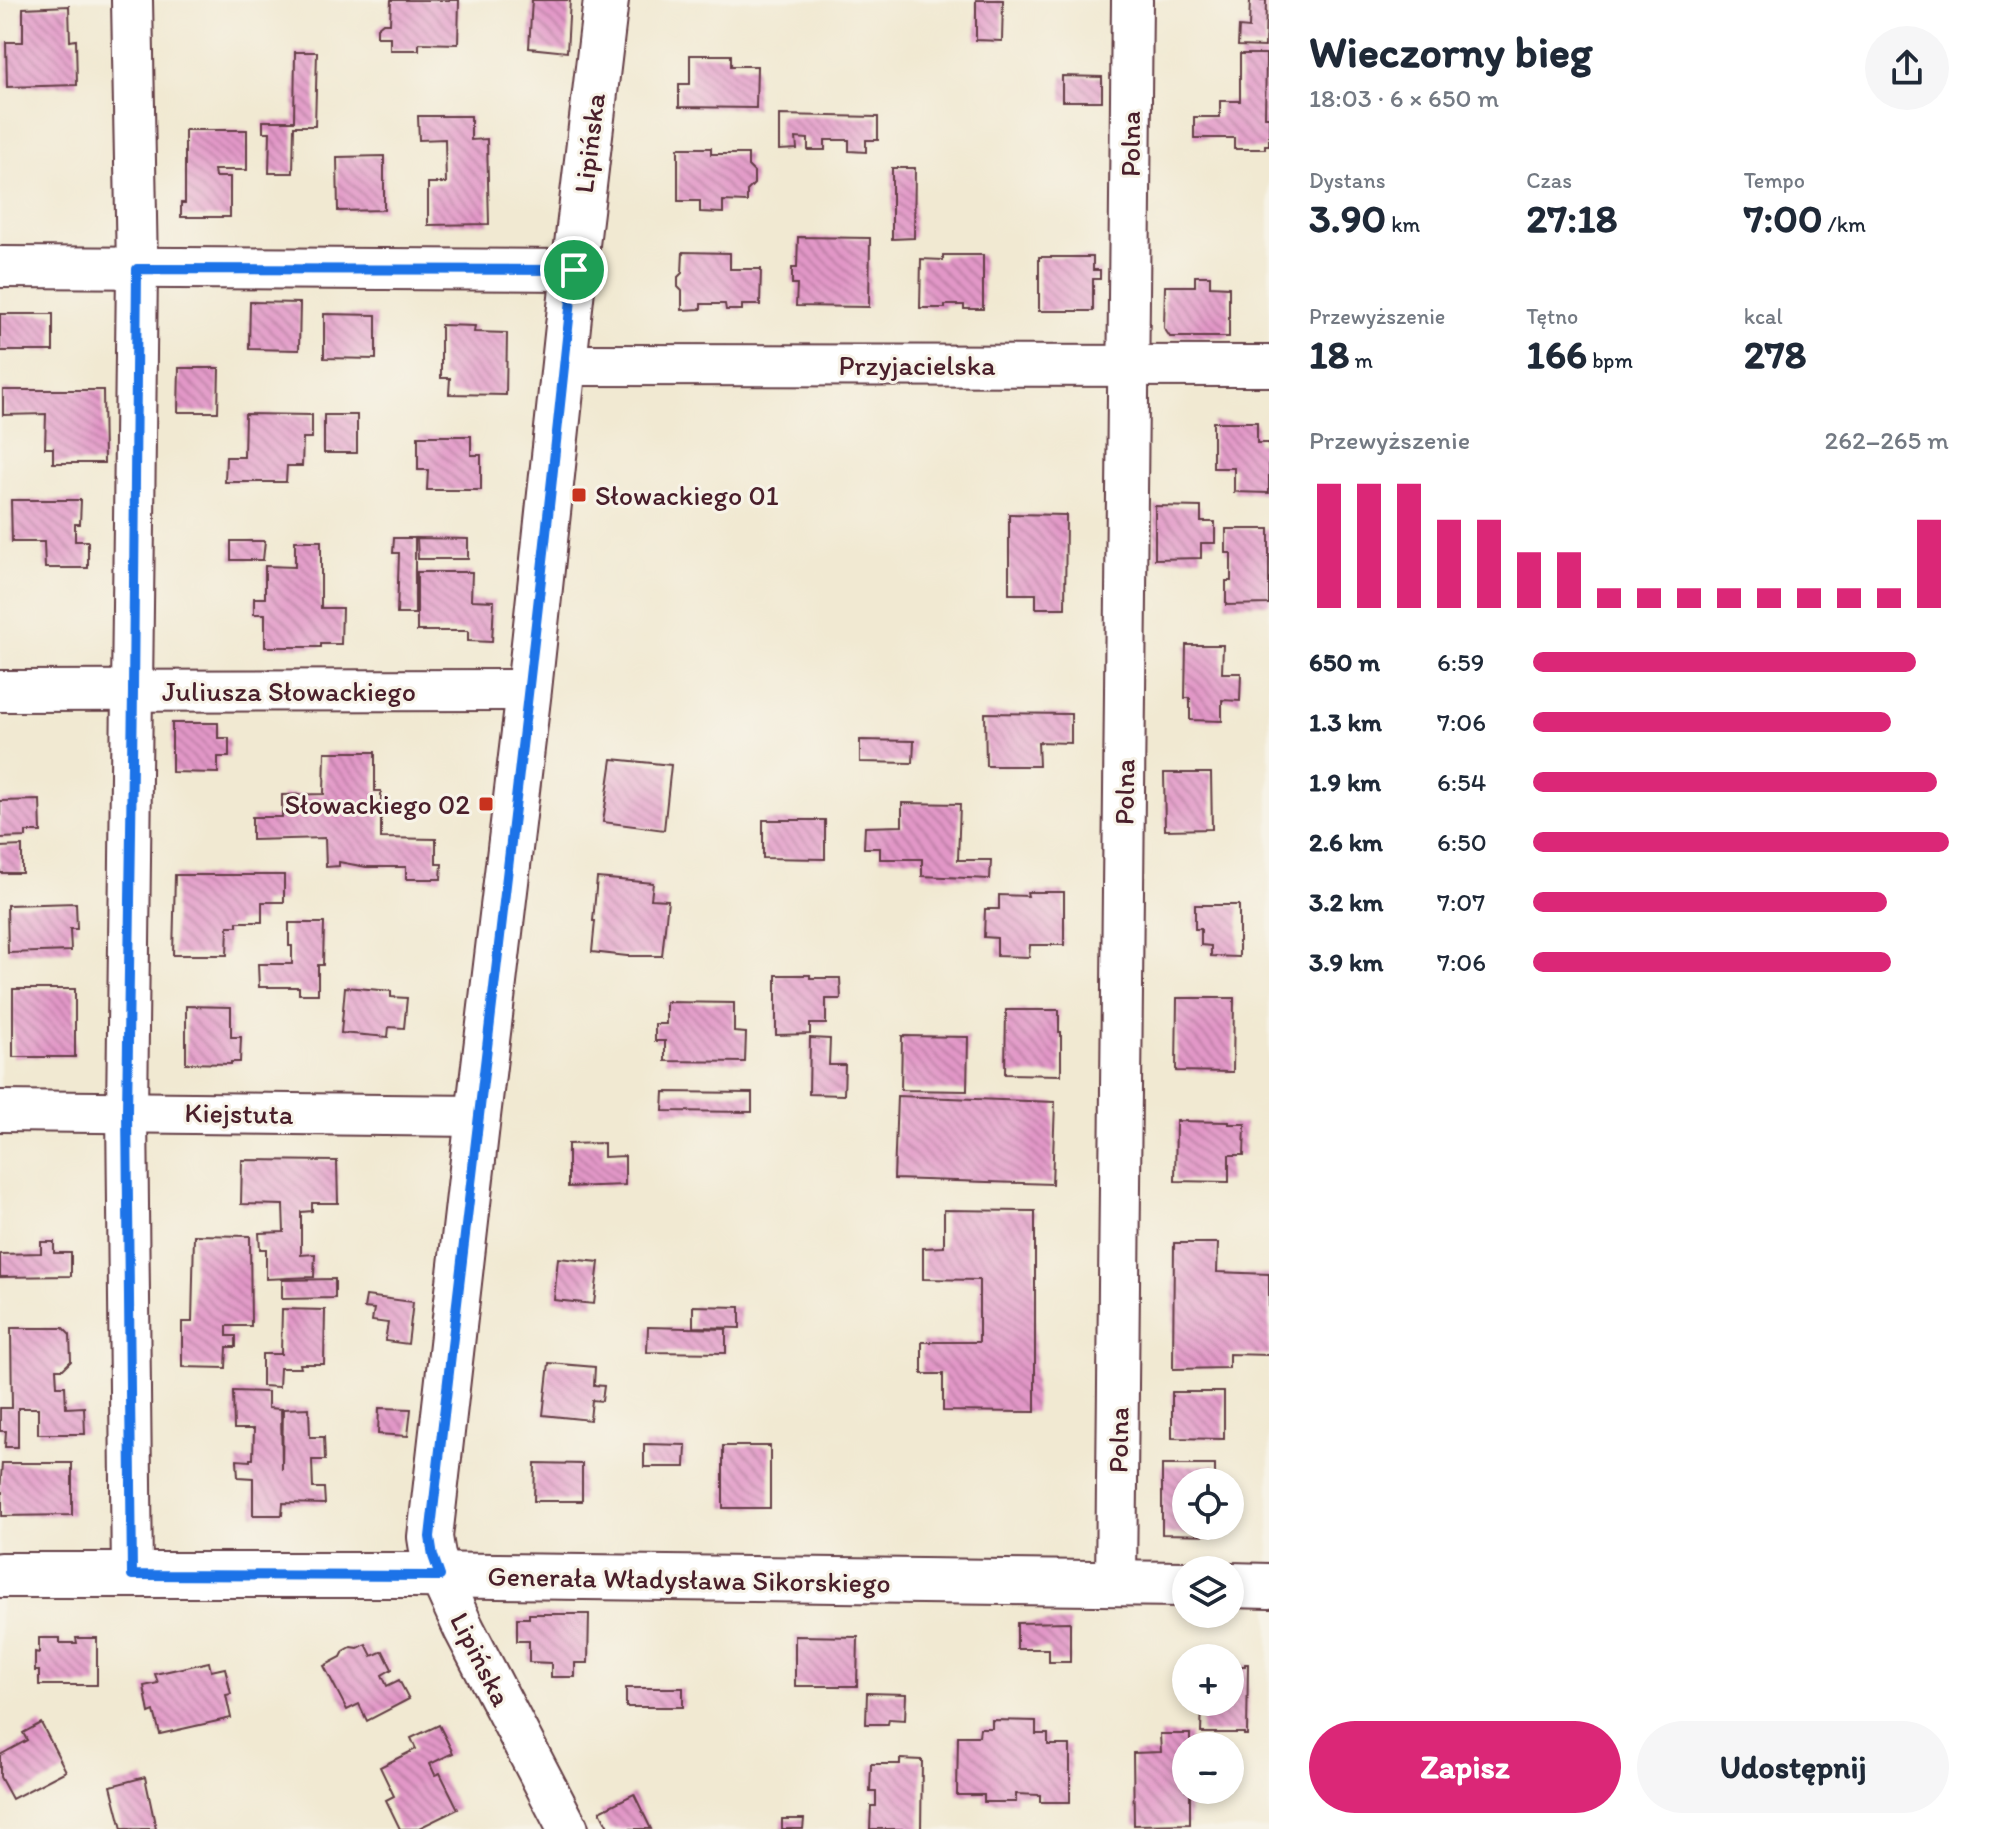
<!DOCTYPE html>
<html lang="pl">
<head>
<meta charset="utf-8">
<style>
  body { margin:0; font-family:Itim,sans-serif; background:#f6f6f7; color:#1f2937; height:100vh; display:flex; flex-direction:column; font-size:30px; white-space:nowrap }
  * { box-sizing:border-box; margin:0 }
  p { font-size:26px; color:#747a83 }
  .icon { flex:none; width:44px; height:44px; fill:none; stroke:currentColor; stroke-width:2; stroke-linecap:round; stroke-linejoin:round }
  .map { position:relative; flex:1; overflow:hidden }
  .side { display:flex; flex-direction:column; background:#fff; width:720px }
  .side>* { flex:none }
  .fabs { position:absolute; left:1172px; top:1468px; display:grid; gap:16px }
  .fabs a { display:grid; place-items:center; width:72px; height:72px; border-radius:50%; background:#fff; box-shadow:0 4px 12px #0003; font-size:40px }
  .pin { position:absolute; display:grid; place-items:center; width:68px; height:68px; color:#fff; margin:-34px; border:4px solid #fff; border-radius:50%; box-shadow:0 2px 8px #0007 }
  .round { display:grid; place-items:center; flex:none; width:84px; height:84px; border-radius:42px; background:#f6f6f7 }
  .head { display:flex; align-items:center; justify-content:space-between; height:136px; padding:0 40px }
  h1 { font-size:44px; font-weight:800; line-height:60px }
  .metrics { display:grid; grid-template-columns:repeat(3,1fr); gap:12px; height:136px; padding:8px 40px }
  .metrics div { display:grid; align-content:center }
  .metrics b { font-size:40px; font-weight:800 }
  .metrics small { font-size:22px; font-weight:400 }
  .metrics p { font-size:22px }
  .chart { height:224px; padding:16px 40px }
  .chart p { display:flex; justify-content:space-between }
  .chart svg { width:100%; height:144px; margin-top:8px; stroke:#db2777; stroke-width:6 }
  .button { display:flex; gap:16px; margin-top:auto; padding:16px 40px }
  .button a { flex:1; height:92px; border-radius:48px; background:#db2777; color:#fff; font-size:32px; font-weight:800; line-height:92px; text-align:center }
  .button a+a { background:#f6f6f7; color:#1f2937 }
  ul { padding:0 40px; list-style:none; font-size:26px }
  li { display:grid; grid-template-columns:128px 96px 1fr; align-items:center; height:60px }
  li i { height:20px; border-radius:10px; background:#db2777 }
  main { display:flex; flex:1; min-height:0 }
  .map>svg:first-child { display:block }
  .building { fill:url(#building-back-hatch) }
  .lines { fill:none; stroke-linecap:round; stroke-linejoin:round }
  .street-casing { stroke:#633d44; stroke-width:44 }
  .secondary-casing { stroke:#633d44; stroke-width:48 }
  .street { stroke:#fff; stroke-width:40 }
  .secondary { stroke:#fff; stroke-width:44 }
  .route-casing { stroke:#fff; stroke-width:16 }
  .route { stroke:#1a73e8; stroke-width:10 }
  .poi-dot { fill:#c8321e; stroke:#f7f3e8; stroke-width:3 }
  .labels { text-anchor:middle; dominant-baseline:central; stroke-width:6; stroke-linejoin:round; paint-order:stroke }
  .street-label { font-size:28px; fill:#4a1f2b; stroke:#f7f3e8 }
  .poi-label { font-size:28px; fill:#4a1f2b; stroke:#f7f3e8; text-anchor:start }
</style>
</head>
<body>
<main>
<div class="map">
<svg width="1269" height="1829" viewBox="0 0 1269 1829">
  <defs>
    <pattern id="building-back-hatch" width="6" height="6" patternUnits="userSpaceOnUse" patternTransform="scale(2)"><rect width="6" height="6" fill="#e297c7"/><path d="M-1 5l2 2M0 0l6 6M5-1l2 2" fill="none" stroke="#b97ba2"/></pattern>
  </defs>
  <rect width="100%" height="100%" fill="#f7f3e8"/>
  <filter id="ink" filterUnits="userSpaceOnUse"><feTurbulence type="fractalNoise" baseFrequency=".0125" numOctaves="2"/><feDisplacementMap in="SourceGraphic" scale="16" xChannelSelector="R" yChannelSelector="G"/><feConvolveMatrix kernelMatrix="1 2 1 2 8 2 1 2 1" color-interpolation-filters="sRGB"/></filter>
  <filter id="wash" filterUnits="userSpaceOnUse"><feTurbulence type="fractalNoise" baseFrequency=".006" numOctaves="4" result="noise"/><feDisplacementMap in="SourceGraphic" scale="32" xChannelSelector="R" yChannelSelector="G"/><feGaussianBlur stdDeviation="1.8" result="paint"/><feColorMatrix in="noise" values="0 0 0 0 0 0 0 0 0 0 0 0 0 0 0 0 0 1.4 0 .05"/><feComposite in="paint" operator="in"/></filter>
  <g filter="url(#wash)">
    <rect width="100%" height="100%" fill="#f1e9d2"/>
    <g id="blocks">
      <g class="building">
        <polygon points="391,0 459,0 458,44 419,43 419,50 390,50 390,37 377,37 377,28 383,23 390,23"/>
        <polygon points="532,0 570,0 567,52 529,48"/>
        <polygon points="976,0 1003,0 1002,41 976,40"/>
        <polygon points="1250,0 1266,0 1265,47 1238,46 1239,27 1249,28"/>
        <polygon points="69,6 70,41 76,40 77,85 7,87 6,42 23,42 23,8"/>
        <polygon points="295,52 317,52 315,126 294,126 293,173 269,173 270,132 263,132 263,121 294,121"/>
        <polygon points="1240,54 1266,54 1265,117 1269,117 1269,145 1265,145 1265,149 1234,149 1234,138 1194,138 1194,117 1220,117 1220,101 1240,101"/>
        <polygon points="690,55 731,55 731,66 757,66 756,108 679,107 679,84 690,84"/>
        <polygon points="1062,76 1102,77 1102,101 1062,101"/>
        <polygon points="779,115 878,117 878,140 866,140 866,152 849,151 849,140 825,140 825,150 808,150 808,139 796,138 797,149 779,150"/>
        <polygon points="418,116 471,116 471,140 487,139 489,224 428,225 428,183 446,183 445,139 419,140"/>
        <polygon points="185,130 247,130 247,170 214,170 215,177 230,177 230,217 181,217 181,203 185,203"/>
        <polygon points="678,148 711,148 711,154 748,154 748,166 754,172 754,184 747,191 747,202 723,201 723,213 700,212 700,201 678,201"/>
        <polygon points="384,156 384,210 338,211 337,157"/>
        <polygon points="892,168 915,168 914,238 892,239"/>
        <polygon points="798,237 870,238 869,307 796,306 797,284 792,284 792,268 797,268"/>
        <polygon points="683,252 730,253 730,269 761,269 760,305 742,305 742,310 726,310 725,304 701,304 701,309 682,310 682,291 678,287 678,277 682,273"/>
        <polygon points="943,255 983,255 983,309 964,309 964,305 945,305 945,308 920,308 921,259 943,260"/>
        <polygon points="1039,257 1093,257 1093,270 1100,270 1100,279 1093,279 1093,311 1039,311"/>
        <polygon points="1195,276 1210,276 1210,286 1229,287 1229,337 1170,337 1164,328 1165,286 1195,286"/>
        <polygon points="250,302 300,303 299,350 249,349"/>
        <rect x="0" y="314" width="53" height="37"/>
        <polygon points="324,314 376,315 376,359 324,358"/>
        <polygon points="441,325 475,326 474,332 507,333 506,395 449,394 450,378 441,378"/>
        <polygon points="179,368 219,368 218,412 178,412"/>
        <polygon points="3,390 103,390 104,463 53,463 53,448 45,448 46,414 3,415"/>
        <polygon points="245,414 312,415 312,438 303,438 302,466 287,466 286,482 225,482 226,457 244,457"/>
        <rect x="324" y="415" width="33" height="38"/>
        <polygon points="1213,422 1257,422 1257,443 1269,443 1269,493 1234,492 1234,468 1213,468"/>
        <polygon points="418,436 471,436 471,455 481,455 481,490 427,490 428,470 418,470"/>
        <polygon points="11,500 81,500 80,524 75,524 75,541 88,541 88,568 45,568 44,542 12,542"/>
        <polygon points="1155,506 1201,507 1201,522 1215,522 1215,543 1201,543 1201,558 1155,559"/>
        <polygon points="1009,514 1066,515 1065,608 1036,608 1036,594 1009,594"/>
        <polygon points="1226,529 1269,529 1269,604 1226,605 1226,581 1231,581 1231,553 1226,553"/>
        <polygon points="394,538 415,538 415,614 397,614 399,553 393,553"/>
        <polygon points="417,538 468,539 468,559 418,559"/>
        <polygon points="231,541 265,541 263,560 231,560"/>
        <polygon points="295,541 321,541 321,608 342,608 341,644 321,644 321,647 265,647 265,614 254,614 254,598 265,598 265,566 295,567"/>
        <polygon points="417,572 472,572 471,600 494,601 492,642 468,641 468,631 417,631"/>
        <polygon points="1186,645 1223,645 1222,673 1241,673 1240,701 1222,700 1222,721 1190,720 1190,698 1185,698"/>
        <polygon points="985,713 1071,714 1071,743 1038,742 1039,766 986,766"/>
        <polygon points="172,723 218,723 218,738 229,738 229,757 218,757 218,773 172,772"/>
        <polygon points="860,740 914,741 913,763 860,762"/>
        <polygon points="325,752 375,752 375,791 381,791 381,838 436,839 436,864 442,864 441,879 406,879 406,867 366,867 339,862 339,866 326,867 325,838 252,840 252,817 282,817 282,795 324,794"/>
        <polygon points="612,759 671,765 664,830 603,822"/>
        <polygon points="1164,773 1211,773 1212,829 1165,830"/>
        <polygon points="40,800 41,832 26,832 26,837 0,838 0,801"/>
        <polygon points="902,803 960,804 958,860 991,860 990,879 922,876 922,859 880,859 880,848 864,848 865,827 902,826"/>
        <polygon points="763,820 825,820 825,859 763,858"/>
        <polygon points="22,846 22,873 0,873 0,847"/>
        <polygon points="175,875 284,875 284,902 262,902 262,922 237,922 237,926 228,926 227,955 173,955"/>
        <polygon points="597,878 653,883 651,899 668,900 662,956 627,956 592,952 595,921 593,921"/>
        <polygon points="1027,892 1064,892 1064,945 1030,945 1029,957 997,956 997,938 984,937 985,909 999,909 999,895 1028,896"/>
        <polygon points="76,903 77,929 70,929 71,951 8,953 7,905"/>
        <polygon points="1195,905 1239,905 1239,957 1211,956 1211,946 1201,945 1201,929 1195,929"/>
        <polygon points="289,923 324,923 323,965 318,965 318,994 299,994 299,987 259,987 258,964 292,964 292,946 289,946"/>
        <polygon points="776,975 810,975 810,978 840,978 841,999 826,999 826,1024 810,1024 810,1034 776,1035"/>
        <polygon points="345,987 391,991 391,997 407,998 404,1028 389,1027 388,1037 341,1033"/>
        <rect x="13" y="989" width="62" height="68"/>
        <polygon points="1177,998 1234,998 1233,1072 1176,1071"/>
        <polygon points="666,1002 734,1003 734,1032 746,1033 745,1062 665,1061 665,1041 655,1041 655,1024 666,1024"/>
        <polygon points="186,1006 231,1007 231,1037 241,1037 240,1062 231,1062 231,1064 186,1063"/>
        <polygon points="1006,1010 1059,1010 1059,1032 1061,1032 1061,1075 1005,1074"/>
        <polygon points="902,1036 968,1037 967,1091 901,1090"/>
        <polygon points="810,1038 830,1039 829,1065 845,1065 844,1095 809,1094"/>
        <polygon points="664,1092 752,1093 752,1112 663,1111"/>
        <polygon points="897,1096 1055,1102 1052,1184 894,1179"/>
        <polygon points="1176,1121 1229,1122 1229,1124 1245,1124 1244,1155 1229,1155 1229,1182 1175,1181"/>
        <polygon points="604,1143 604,1157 625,1156 625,1185 568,1187 568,1144"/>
        <polygon points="242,1160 337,1161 338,1203 312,1203 312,1211 301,1212 301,1255 315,1254 314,1277 266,1279 266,1249 260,1249 259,1233 284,1232 283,1205 241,1204"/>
        <polygon points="944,1210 1035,1211 1035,1412 943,1411 943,1374 922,1374 922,1342 979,1342 979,1280 923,1279 923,1248 944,1247"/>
        <polygon points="194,1235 250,1236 251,1326 227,1326 227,1336 236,1336 236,1347 227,1347 226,1368 182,1367 182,1322 192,1322"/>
        <polygon points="41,1242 54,1242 54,1253 71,1253 71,1276 0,1277 0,1254 41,1253"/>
        <polygon points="1174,1243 1218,1243 1217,1272 1269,1274 1269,1355 1229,1354 1229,1368 1173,1369"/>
        <polygon points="558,1258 599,1262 594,1304 554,1300"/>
        <polygon points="335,1279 335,1298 282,1299 282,1280"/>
        <polygon points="366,1296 413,1302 408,1344 385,1341 388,1323 372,1321 374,1309 364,1308"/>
        <polygon points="693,1306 740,1307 740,1328 693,1327"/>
        <polygon points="282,1309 325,1310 324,1364 300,1364 301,1368 280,1368 279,1387 262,1386 262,1354 281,1354"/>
        <polygon points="648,1327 726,1329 726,1353 647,1352"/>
        <polygon points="11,1328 63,1328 70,1335 71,1361 63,1369 56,1369 57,1386 65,1386 66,1408 84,1407 85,1434 38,1434 38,1408 18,1408 18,1447 5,1447 6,1431 0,1431 0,1408 12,1408"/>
        <polygon points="549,1363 595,1367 594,1385 604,1386 602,1401 592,1400 590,1420 543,1415"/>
        <polygon points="233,1391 268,1392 268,1408 281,1409 282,1470 283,1409 309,1408 310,1437 324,1437 325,1460 312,1460 313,1488 324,1488 325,1504 283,1503 282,1515 253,1515 253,1478 238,1477 237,1460 250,1461 250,1459 253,1459 254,1429 234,1429"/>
        <polygon points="1172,1392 1224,1392 1224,1439 1172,1438"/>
        <polygon points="379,1408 411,1409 408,1436 378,1434"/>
        <polygon points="644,1444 686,1445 685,1467 644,1467"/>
        <rect x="723" y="1446" width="47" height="62"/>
        <polygon points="2,1463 72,1463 72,1515 2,1516 2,1492 0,1492"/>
        <polygon points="535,1463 582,1464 582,1501 534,1501"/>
        <polygon points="1162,1465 1215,1465 1215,1482 1186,1482 1186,1526 1214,1526 1215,1535 1162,1534"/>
        <polygon points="529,1614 589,1614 588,1663 575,1663 575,1677 551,1677 551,1663 529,1662 529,1641 517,1641 517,1618 529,1618"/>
        <polygon points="1070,1622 1070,1662 1049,1662 1049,1649 1017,1649 1017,1623"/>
        <polygon points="795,1636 858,1637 857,1686 795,1686"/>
        <polygon points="39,1638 60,1638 60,1643 77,1643 76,1638 97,1638 97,1685 39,1685 39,1671 35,1671 35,1652 39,1653"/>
        <polygon points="366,1644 372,1656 383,1651 392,1669 382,1675 387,1686 399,1680 409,1699 367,1721 359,1704 347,1710 324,1666 341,1657 344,1651 351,1647 358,1648"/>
        <polygon points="209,1662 211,1671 225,1668 231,1694 226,1695 231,1718 160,1734 154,1711 149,1713 144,1686 158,1683 155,1674"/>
        <polygon points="1245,1664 1248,1664 1247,1735 1244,1735 1244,1733 1201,1733 1202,1702 1230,1702 1230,1666 1245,1666"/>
        <rect x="626" y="1688" width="57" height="19"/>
        <polygon points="867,1693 906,1694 905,1720 889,1719 888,1724 866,1724"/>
        <polygon points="992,1720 1036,1721 1036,1734 1048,1734 1048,1745 1070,1745 1070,1802 1040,1802 1040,1795 1016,1794 1016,1802 984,1802 984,1795 957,1795 958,1736 979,1736 980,1728 992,1728"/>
        <polygon points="41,1723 66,1771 12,1799 0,1777 0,1755 27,1740 23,1733"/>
        <polygon points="439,1725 453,1753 430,1764 435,1775 440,1773 458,1809 417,1829 400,1829 386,1800 394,1796 380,1767 416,1749 411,1738"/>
        <polygon points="1160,1734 1190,1734 1190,1746 1186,1746 1186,1790 1190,1790 1190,1824 1134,1825 1133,1753 1161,1752"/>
        <polygon points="900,1759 922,1760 921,1829 870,1829 871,1806 876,1806 876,1792 870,1792 871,1764 900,1764"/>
        <polygon points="145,1777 156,1829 122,1829 111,1786"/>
        <polygon points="634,1794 651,1829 609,1829 600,1811"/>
        <polygon points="782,1819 804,1819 803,1829 782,1829"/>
      </g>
    </g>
  </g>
  <g filter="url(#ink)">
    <use href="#blocks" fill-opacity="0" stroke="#633d44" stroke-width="2"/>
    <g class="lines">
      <g class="street-casing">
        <g id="street">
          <polyline points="132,0 137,269 127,1112 132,1575"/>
          <polyline points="0,267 574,270"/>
          <polyline points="565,365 1269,366"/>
          <polyline points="0,691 529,690"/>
          <polyline points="0,1111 478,1116"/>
          <polyline points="440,1576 464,1629 568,1829"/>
          <polyline points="1116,1583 1132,0"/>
        </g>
      </g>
      <g class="secondary-casing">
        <g id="secondary">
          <polyline points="0,1575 412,1575 1186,1584"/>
          <polyline points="440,1576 433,1556 430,1537 478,1116 529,690 574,270 606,0"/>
          <polyline points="1230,1585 1269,1586"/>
        </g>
      </g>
      <use href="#street" class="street"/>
      <use href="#secondary" class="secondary"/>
    </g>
  </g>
  <g class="lines" filter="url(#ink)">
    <g class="route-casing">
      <path id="route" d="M 137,269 L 574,270 C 531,693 478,1114 430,1537 L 433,1556 L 440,1576 L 132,1575 L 127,1112 L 133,691 Z"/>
    </g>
    <use href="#route" class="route"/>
  </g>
  <g class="poi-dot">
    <rect x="571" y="487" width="16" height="16" rx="4"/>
    <rect x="478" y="796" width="16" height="16" rx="4"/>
  </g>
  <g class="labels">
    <g class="street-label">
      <text transform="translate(589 143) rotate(-83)">Lipińska</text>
      <text transform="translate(1130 144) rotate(-90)">Polna</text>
      <text x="917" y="365">Przyjacielska</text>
      <text x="289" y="691">Juliusza Słowackiego</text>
      <text transform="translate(1124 792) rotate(-89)">Polna</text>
      <text transform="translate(239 1113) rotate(1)">Kiejstuta</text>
      <text transform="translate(1118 1440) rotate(-89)">Polna</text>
      <text transform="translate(689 1579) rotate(1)">Generała Władysława Sikorskiego</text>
      <text transform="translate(481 1659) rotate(63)">Lipińska</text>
    </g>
    <g class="poi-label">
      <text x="595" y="495">Słowackiego 01</text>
      <text x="470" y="804" text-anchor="end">Słowackiego 02</text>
    </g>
  </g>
</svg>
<div class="fabs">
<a><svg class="icon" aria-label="locate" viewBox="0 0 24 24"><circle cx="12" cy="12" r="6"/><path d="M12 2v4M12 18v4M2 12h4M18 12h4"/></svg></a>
<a><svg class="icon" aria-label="layers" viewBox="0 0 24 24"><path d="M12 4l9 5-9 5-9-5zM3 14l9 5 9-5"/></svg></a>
<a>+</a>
<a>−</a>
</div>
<div class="pin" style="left:574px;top:270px;background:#1e9e55"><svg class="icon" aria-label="arrive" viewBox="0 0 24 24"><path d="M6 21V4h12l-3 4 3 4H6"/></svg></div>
</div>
<section class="side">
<div class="head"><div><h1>Wieczorny bieg</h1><p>18:03 · 6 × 650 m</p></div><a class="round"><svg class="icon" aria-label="share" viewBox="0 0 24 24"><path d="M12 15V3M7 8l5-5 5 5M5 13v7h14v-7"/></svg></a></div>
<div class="metrics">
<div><p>Dystans</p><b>3.90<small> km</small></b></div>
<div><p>Czas</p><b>27:18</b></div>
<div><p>Tempo</p><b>7:00<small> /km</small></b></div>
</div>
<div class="metrics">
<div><p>Przewyższenie</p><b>18<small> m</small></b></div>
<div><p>Tętno</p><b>166<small> bpm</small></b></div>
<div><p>kcal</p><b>278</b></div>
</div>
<div class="chart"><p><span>Przewyższenie</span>262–265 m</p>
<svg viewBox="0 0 160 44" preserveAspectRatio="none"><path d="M5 44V6M15 44V6M25 44V6M35 44V17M45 44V17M55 44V27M65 44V27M75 44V38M85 44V38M95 44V38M105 44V38M115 44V38M125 44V38M135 44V38M145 44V38M155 44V17"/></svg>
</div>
<ul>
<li><b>650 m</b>6:59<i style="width:92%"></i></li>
<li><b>1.3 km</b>7:06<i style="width:86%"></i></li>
<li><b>1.9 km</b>6:54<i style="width:97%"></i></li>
<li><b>2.6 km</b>6:50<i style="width:100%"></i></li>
<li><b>3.2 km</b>7:07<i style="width:85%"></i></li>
<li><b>3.9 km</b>7:06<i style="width:86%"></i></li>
</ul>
<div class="button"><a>Zapisz</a><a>Udostępnij</a></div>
</section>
</main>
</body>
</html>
